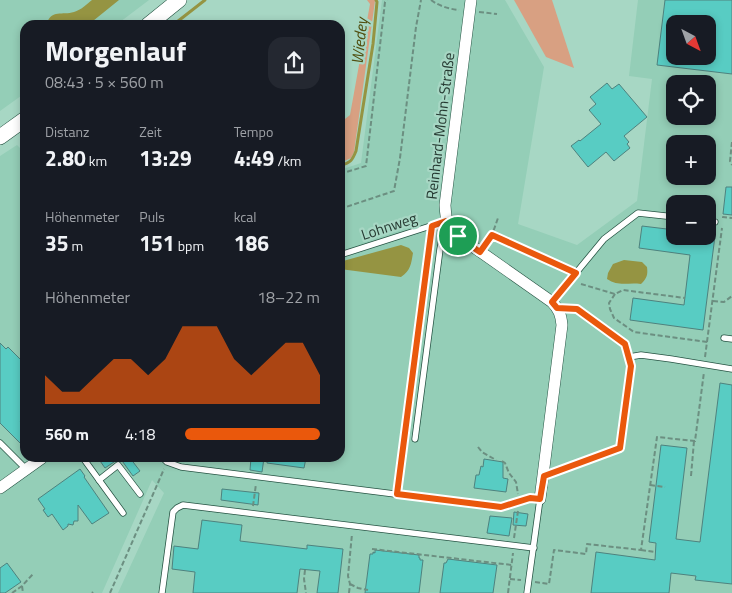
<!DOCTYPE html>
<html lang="de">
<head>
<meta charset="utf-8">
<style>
  body { margin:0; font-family:"Titillium Web",sans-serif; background:#242831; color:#f1f3f6; height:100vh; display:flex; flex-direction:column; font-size:19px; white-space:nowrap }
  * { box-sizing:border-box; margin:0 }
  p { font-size:16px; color:#9ea1a6 }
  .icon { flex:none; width:28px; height:28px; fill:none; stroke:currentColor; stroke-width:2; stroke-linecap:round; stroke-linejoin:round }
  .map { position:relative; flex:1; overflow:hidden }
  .details { position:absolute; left:20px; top:20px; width:325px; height:442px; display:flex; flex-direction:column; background:#171b24; border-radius:15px; box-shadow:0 2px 8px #0003 }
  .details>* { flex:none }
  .needle { width:32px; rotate:139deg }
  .controls { position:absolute; left:666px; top:15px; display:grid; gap:10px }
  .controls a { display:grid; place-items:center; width:50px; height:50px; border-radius:10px; background:#171b24; box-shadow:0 2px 8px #0003; font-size:25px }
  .pin { position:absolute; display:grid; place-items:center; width:42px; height:42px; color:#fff; margin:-21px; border:2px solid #fff; border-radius:50%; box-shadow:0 1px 5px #0007 }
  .round { display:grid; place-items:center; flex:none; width:52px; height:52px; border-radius:15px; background:#242831 }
  .head { display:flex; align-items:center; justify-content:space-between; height:85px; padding:0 25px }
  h1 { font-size:28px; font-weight:700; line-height:38px }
  .figures { display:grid; grid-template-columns:repeat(3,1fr); gap:8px; height:85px; padding:5px 25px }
  .figures div { display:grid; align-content:center }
  .figures b { font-size:21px; font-weight:700 }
  .figures small { font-size:14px; font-weight:400 }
  .figures p { font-size:14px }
  .chart { height:140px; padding:10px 25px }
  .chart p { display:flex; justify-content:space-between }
  .chart svg { width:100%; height:90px; margin-top:5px; fill:#ea580c; opacity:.7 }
  ul { padding:0 25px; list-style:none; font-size:16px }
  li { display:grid; grid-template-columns:80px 60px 1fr; align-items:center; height:38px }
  li i { height:12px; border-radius:6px; background:#ea580c }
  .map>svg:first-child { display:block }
  .built { fill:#94ceb7; fill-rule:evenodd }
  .green { fill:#d8a082 }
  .water { fill:#959442 }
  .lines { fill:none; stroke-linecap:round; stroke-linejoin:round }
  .stream { stroke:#959442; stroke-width:3 }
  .building { fill:#58ccc3; stroke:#4e827e; fill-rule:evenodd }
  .lane-casing { stroke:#265343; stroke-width:7 }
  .street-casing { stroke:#265343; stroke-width:12 }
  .secondary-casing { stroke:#265343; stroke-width:16 }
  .path { stroke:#6c8f81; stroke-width:2; stroke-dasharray:5 2.5; stroke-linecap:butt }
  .lane { stroke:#fff; stroke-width:5.5 }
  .street { stroke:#fff; stroke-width:11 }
  .secondary { stroke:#fff; stroke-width:15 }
  .route-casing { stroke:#fff; stroke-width:10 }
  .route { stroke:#ea580c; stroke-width:6 }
  .labels { text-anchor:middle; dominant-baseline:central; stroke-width:4.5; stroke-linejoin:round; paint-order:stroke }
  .street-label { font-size:15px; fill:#263a32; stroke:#a7d7c4 }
  .water-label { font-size:16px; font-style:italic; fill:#504e10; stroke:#a7d7c4 }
</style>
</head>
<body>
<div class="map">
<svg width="732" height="593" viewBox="0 0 732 593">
  <rect width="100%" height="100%" fill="#a7d7c4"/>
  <g class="built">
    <polygon points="0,0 149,0 116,25 25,25 25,93 0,111"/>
    <path d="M 382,0 L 505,0 L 544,67 L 518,224 L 577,245 L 637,201 L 652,79 L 629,76 L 638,0 L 732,0 L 732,593 L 118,593 L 164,493 L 152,480 L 102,593 L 0,593 L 0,156 L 17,145 L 25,153 L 25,458 L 340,458 L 340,170 L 361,163 ZM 675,24 L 708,24 L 708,56 L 675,56 ZM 675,84 L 708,84 L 708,116 L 675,116 ZM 675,144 L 708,144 L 708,176 L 675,176 ZM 675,204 L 708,204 L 708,236 L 675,236 Z"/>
  </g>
  <g class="green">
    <polygon points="367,0 377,0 375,1 354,152 351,158 340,163 340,123 350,115 370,4"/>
    <polygon points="514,0 552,0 574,68 546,57"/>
  </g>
  <g class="water">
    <path d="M 92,0 L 119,0 L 88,25 L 46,25 C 52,8 62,16 74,12 C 81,10 87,4 92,0 Z"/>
    <path d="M 401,245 L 409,248 L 413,253 C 411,264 411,270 401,277 L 340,269 L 340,263 L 343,261 Z"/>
    <path d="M 624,260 L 642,262 L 647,267 C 648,275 647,278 641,284 C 628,282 619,287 607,279 L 608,273 L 613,264 Z"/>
  </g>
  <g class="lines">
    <g class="stream">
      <polyline points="173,25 205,0"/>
      <path d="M 340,166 C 351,162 352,161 356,151 L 373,44 L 377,2 L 376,0"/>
    </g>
  </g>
  <g class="building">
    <path d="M 665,0 L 732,0 L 732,74 L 657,65 ZM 675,24 L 708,24 L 708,56 L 675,56 Z"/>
    <polygon points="607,83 612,89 619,84 647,117 624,136 629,142 627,144 630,148 625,152 614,161 606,152 588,167 571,146 579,140 580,141 601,124 589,110 596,104 590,97"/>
    <polygon points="726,187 732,187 732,215 723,214"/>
    <polygon points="642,226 675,230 675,236 715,236 703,330 630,320 633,298 684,305 690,255 639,248"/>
    <polygon points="0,343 6,349 8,347 25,364 25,416 20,421 25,427 25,438 20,443 0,423"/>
    <polygon points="720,383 732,385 732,584 695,580 696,576 671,573 669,593 591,593 596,552 655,560 656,543 649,542 661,445 687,448 676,539 700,542"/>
    <polygon points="98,458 130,458 140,471 133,476 120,458 105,468"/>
    <polygon points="251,458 264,458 262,472 250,470"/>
    <polygon points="267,458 306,458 304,468 267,463"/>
    <polygon points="484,459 503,462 503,478 508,479 506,492 474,488 476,475 479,475 481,466 483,467"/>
    <polygon points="80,469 85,476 84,477 109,513 92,524 78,505 78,521 74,521 73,525 68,524 68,526 63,530 52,514 48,517 43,510 45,509 38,499"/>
    <polygon points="222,489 259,493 258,505 221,500"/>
    <polygon points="514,512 528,514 526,526 513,525"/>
    <polygon points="490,516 512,518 509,536 487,533"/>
    <polygon points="202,520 242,525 240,541 307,549 307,545 343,549 338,593 317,593 320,571 300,569 297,593 193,593 195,572 172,569 174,546 198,549"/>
    <polygon points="375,550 419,555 419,558 420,558 420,560 423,560 419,593 365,593 370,554 373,554 373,552 375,553"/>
    <polygon points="448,559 497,565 493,593 440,593 444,563 446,563"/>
    <polygon points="7,563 21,582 5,593 0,593 0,568"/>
  </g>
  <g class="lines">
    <g class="lane-casing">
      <g id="lane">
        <polyline points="708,221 715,222"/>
        <polyline points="340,255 446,221"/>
        <polyline points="552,302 604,239 638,213 675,217"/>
        <polyline points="724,338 732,339"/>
        <polyline points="629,357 641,355 671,359 732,369"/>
        <polyline points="415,439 440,249 446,221"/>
        <polyline points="0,443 26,469"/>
        <polyline points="83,458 123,513"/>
        <polyline points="163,458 167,462 181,467 466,503 501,507 530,498 540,499 527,593"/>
        <polyline points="544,476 620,448 631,366 625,343 577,309 557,308"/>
        <polyline points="99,480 118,465 140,494"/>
        <polyline points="162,593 173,512 177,508 183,505 534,548"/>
      </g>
    </g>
    <g class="street-casing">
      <g id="street">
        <path d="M 471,0 L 445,205 C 446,220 446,225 458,236 L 552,302 C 559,309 561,315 562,325 L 540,499"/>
        <polyline points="0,488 42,458"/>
      </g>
    </g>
    <g class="secondary-casing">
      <g id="secondary">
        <polyline points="148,25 179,0"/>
        <polyline points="0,137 25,119"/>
      </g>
    </g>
    <g class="path">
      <path d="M 431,0 C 439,6 449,9 459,10"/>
      <polyline points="479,12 497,14"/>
      <polyline points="732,142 730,161 732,165"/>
      <polyline points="340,174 366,166 385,2 387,0"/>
      <polyline points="340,209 394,191 400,158 416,27 421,0"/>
      <polyline points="723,218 723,217 732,218"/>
      <polyline points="492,235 567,269"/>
      <polyline points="486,243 492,235 498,218"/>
      <polyline points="581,284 615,294 623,290 685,298"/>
      <polyline points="615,294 609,303 610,309 614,318 634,332 707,342"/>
      <polyline points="713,301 724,302 732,296"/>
      <polyline points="705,357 722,228"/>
      <polyline points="478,447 482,452 496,460"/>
      <polyline points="502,461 505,463 509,473 516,482 518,494"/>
      <polyline points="691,476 694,441"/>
      <polyline points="650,485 665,487"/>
      <polyline points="398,487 431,234"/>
      <polyline points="253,506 256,484"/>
      <polyline points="514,538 518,511"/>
      <polyline points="372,549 512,565"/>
      <polyline points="641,550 655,552"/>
      <polyline points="305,570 304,579 306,593"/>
      <polyline points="510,579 521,580"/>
      <polyline points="535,582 549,584 554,550 586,554 587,544 641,550 657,437 695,441 704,372"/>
      <polyline points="350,584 358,588 368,590"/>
      <polyline points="22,586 23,593"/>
      <polyline points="12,593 22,586 33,574"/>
      <polyline points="92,593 93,592"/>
      <polyline points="110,593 164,469"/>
      <polyline points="349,593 350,584 348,576 352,534"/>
      <polyline points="508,593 513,553"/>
    </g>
    <use href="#lane" class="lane"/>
    <use href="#street" class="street"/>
    <use href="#secondary" class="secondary"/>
  </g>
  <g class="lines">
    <g class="route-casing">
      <path id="route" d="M 446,221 C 454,235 467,243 480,252 L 492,235 L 576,273 L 552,302 L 557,308 L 577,309 L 625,344 L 631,366 L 620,448 L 544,476 L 540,499 L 530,498 L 501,507 L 397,494 L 432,226 Z"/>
    </g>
    <use href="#route" class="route"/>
  </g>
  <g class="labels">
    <g class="street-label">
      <text transform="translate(440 126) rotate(-83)">Reinhard-Mohn-Straße</text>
      <text transform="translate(389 226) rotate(-18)">Lohnweg</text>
    </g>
    <g class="water-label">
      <text transform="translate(359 41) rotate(-84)">Wiedey</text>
    </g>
  </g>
</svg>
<div class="controls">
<a><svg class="needle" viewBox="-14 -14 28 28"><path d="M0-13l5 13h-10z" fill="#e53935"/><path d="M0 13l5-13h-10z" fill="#9ea1a6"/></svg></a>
<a><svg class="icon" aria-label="locate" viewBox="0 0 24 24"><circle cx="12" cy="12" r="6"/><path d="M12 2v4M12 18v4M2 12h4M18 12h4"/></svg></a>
<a>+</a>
<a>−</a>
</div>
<div class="pin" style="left:458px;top:236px;background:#1e9e55"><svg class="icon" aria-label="arrive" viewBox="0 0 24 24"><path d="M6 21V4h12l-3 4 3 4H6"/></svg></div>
<section class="details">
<div class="head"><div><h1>Morgenlauf</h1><p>08:43 · 5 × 560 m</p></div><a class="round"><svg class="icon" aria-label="share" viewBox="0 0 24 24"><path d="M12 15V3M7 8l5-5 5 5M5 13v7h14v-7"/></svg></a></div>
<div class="figures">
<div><p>Distanz</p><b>2.80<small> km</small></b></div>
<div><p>Zeit</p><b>13:29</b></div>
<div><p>Tempo</p><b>4:49<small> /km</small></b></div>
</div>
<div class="figures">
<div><p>Höhenmeter</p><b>35<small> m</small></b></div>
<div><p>Puls</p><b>151<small> bpm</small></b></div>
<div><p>kcal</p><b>186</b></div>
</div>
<div class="chart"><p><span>Höhenmeter</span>18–22 m</p>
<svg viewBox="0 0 160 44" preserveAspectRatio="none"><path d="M0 44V30L10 38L20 38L30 30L40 22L50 22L60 30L70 22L80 6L90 6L100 6L110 22L120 30L130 22L140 14L150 14L160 30V44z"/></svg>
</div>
<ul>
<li><b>560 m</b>4:18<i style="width:100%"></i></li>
</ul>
</section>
</div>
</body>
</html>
